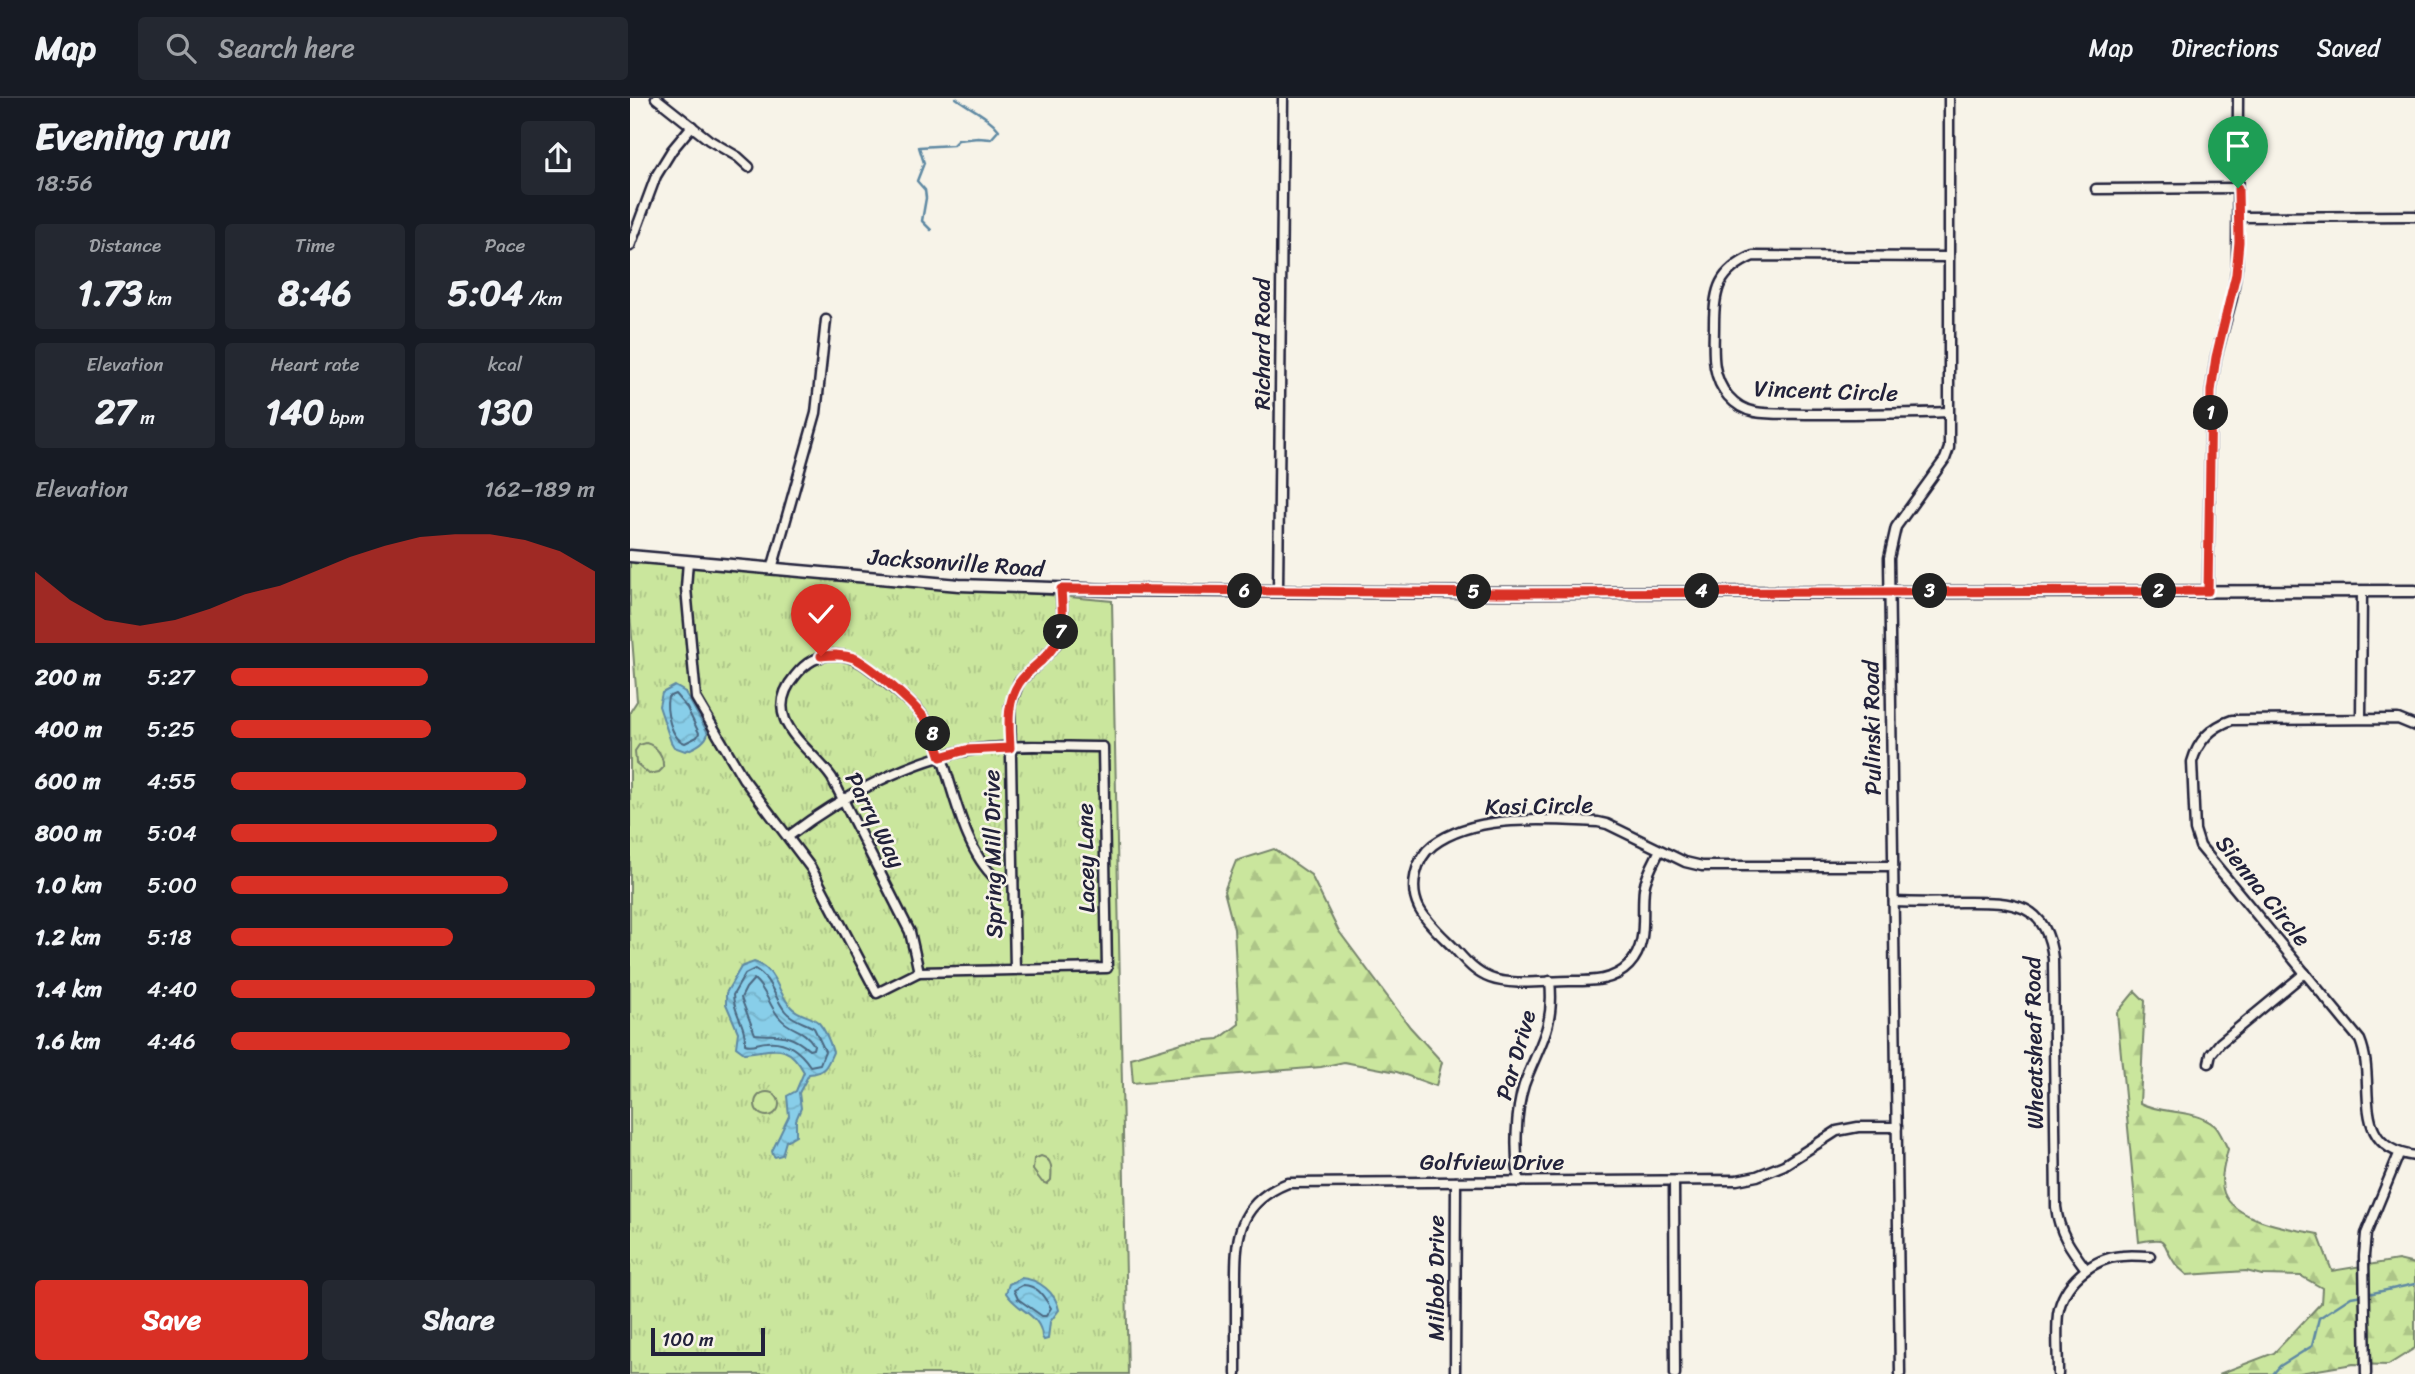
<!DOCTYPE html>
<html lang="en">
<head>
<meta charset="utf-8">
<style>
  body { margin:0; font-family:Sriracha,sans-serif; background:#242831; color:#f1f3f6; height:100vh; display:flex; flex-direction:column; font-size:26px; white-space:nowrap }
  * { box-sizing:border-box; margin:0 }
  p { font-size:23px; color:#9ea1a6 }
  .icon { flex:none; width:38px; height:38px; fill:none; stroke:currentColor; stroke-width:2; stroke-linecap:round; stroke-linejoin:round }
  .map { position:relative; flex:1; overflow:hidden }
  .sheet { display:flex; flex-direction:column; background:#171b24; width:630px }
  .sheet>* { flex:none }
  .scale { position:absolute; left:21px; bottom:18px; width:114px; box-sizing:border-box; padding-left:7px; border:4px solid #22223b; border-top:0; font-size:19px; line-height:24px; white-space:nowrap; color:#22223b; -webkit-text-stroke:5px #f7f3e8; paint-order:stroke }
  .pin { position:absolute; display:grid; place-items:center; width:60px; height:60px; color:#fff; margin:-72px -30px; border-radius:50% 50% 50% 0; rotate:-45deg; box-shadow:0 0 7px #0007 }
  .pin .icon { rotate:45deg }
  .km { position:absolute; width:35px; height:35px; margin:-18px; border-radius:50%; background:#222; color:#fff; font-size:19px; line-height:35px; text-align:center }
  .round { display:grid; place-items:center; flex:none; width:74px; height:74px; border-radius:7px; background:#242831 }
  .head { display:flex; align-items:center; justify-content:space-between; height:119px; padding:0 35px }
  h1 { font-size:38px; font-weight:700; line-height:52px }
  .stats { display:grid; grid-template-columns:repeat(3,1fr); gap:10px; height:119px; padding:7px 35px }
  .stats div { display:grid; align-content:center; border-radius:7px; background:#242831; text-align:center }
  .stats b { font-size:35px; font-weight:700 }
  .stats small { font-size:19px; font-weight:400 }
  .stats p { font-size:19px }
  .chart { height:196px; padding:14px 35px }
  .chart p { display:flex; justify-content:space-between }
  .chart svg { width:100%; height:126px; margin-top:7px; fill:#d93025; opacity:.7 }
  .action { display:flex; gap:14px; margin-top:auto; padding:14px 35px }
  .action a { flex:1; height:80px; border-radius:7px; background:#d93025; color:#fff; font-size:28px; font-weight:700; line-height:80px; text-align:center }
  .action a+a { background:#242831; color:#f1f3f6 }
  ul { padding:0 35px; list-style:none; font-size:23px }
  li { display:grid; grid-template-columns:112px 84px 1fr; align-items:center; height:52px }
  li i { height:18px; border-radius:9px; background:#d93025 }
  header { display:flex; align-items:center; gap:42px; box-sizing:border-box; height:98px; padding:0 35px; background:#171b24; border-bottom:2px solid #363941 }
  header strong { font-size:33px }
  nav { display:flex; gap:38px; margin-inline-start:auto; font-size:24px }
  .search { width:490px; height:63px; background:#242831; display:flex; align-items:center; gap:18px; box-sizing:border-box; padding:0 24px; border-radius:7px; color:#9ea1a6; font-size:26px }
  main { display:flex; flex:1; min-height:0 }
  .map>svg:first-child { display:block }
  .grass { fill:url(#grass-tufts); stroke:#76846c; stroke-width:2 }
  .forest { fill:url(#forest-firs); stroke:#76846c; stroke-width:2 }
  .pitch { fill:#cae69d; stroke:#76846c; stroke-width:2 }
  .water { fill:url(#water-waves); stroke:#5f89a3; stroke-width:2 }
  .lines { fill:none; stroke-linecap:round; stroke-linejoin:round }
  .shore { stroke:#4b6781; stroke-width:2 }
  .stream { stroke:#5f89a3; stroke-width:2.5 }
  .minor-casing { stroke:#22223b; stroke-width:13 }
  .major-casing { stroke:#22223b; stroke-width:15 }
  .minor { stroke:#f7f3e8; stroke-width:8 }
  .major { stroke:#f7f3e8; stroke-width:10 }
  .route-casing { stroke:#fff; stroke-width:14 }
  .route { stroke:#d93025; stroke-width:9 }
  .labels { text-anchor:middle; dominant-baseline:central; stroke-width:5; stroke-linejoin:round; paint-order:stroke }
  .street-label { font-size:23px; fill:#22223b; stroke:#f7f3e8 }
</style>
</head>
<body>
<header>
<strong>Map</strong>
<div class="search"><svg class="icon" aria-label="search" viewBox="0 0 24 24"><circle cx="10" cy="10" r="6"/><path d="M15 15l6 6"/></svg>Search here</div>
<nav><a>Map</a><a>Directions</a><a>Saved</a></nav>
</header>
<main>
<section class="sheet">
<div class="head"><div><h1>Evening run</h1><p>18:56</p></div><a class="round"><svg class="icon" aria-label="share" viewBox="0 0 24 24"><path d="M12 15V3M7 8l5-5 5 5M5 13v7h14v-7"/></svg></a></div>
<div class="stats">
<div><p>Distance</p><b>1.73<small> km</small></b></div>
<div><p>Time</p><b>8:46</b></div>
<div><p>Pace</p><b>5:04<small> /km</small></b></div>
</div>
<div class="stats">
<div><p>Elevation</p><b>27<small> m</small></b></div>
<div><p>Heart rate</p><b>140<small> bpm</small></b></div>
<div><p>kcal</p><b>130</b></div>
</div>
<div class="chart"><p><span>Elevation</span>162–189 m</p>
<svg viewBox="0 0 160 44" preserveAspectRatio="none"><path d="M0 44V19L10 29L20 36L30 38L40 36L50 32L60 27L70 24L80 19L90 14L100 10L110 7L120 6L130 6L140 8L150 12L160 19V44z"/></svg>
</div>
<ul>
<li><b>200 m</b>5:27<i style="width:54%"></i></li>
<li><b>400 m</b>5:25<i style="width:55%"></i></li>
<li><b>600 m</b>4:55<i style="width:81%"></i></li>
<li><b>800 m</b>5:04<i style="width:73%"></i></li>
<li><b>1.0 km</b>5:00<i style="width:76%"></i></li>
<li><b>1.2 km</b>5:18<i style="width:61%"></i></li>
<li><b>1.4 km</b>4:40<i style="width:100%"></i></li>
<li><b>1.6 km</b>4:46<i style="width:93%"></i></li>
</ul>
<div class="action"><a>Save</a><a>Share</a></div>
</section>
<div class="map">
<svg width="1785" height="1276" viewBox="0 0 1785 1276">
  <defs>
    <pattern id="grass-tufts" width="24" height="20" patternUnits="userSpaceOnUse" patternTransform="scale(1.75)"><rect width="24" height="20" fill="#cae69d"/><path d="M3 7l-1-3M5 7V3M7 7l1-3M15 17l-1-3M17 17v-4M19 17l1-3" fill="none" stroke="#adc588"/></pattern>
    <pattern id="forest-firs" width="22" height="20" patternUnits="userSpaceOnUse" patternTransform="scale(1.75)"><rect width="22" height="20" fill="#cae69d"/><path d="M5 1l3.5 6h-7zM16 11l3.5 6h-7z" fill="#adc588"/></pattern>
    <pattern id="water-waves" width="16" height="10" patternUnits="userSpaceOnUse" patternTransform="scale(1.75)"><rect width="16" height="10" fill="#88cee9"/><path d="M0 5q4-4 8 0t8 0" fill="none" stroke="#75b1c9"/></pattern>
  </defs>
  <rect width="100%" height="100%" fill="#f7f3e8"/>
  <filter id="ink" filterUnits="userSpaceOnUse"><feTurbulence type="fractalNoise" baseFrequency=".0143" numOctaves="2"/><feDisplacementMap in="SourceGraphic" scale="14" xChannelSelector="R" yChannelSelector="G"/><feConvolveMatrix kernelMatrix="1 2 1 2 8 2 1 2 1" color-interpolation-filters="sRGB"/></filter>
  <g filter="url(#ink)">
    <polygon class="grass" points="0,458 482,503 498,1276 0,1276 0,614 7,603 0,514"/>
    <g class="forest">
      <polygon points="644,751 681,777 708,832 780,929 812,964 806,988 767,974 714,964 691,969 503,985 501,960 555,944 589,941 609,926 604,831 594,793 606,763"/>
      <path d="M 1505,893 L 1515,903 L 1510,1005 C 1533,1017 1562,1010 1584,1027 C 1590,1032 1594,1044 1598,1051 C 1595,1064 1589,1082 1594,1095 C 1605,1123 1661,1131 1688,1136 L 1702,1173 L 1768,1162 L 1785,1166 L 1785,1250 L 1758,1267 L 1723,1266 L 1664,1276 L 1589,1276 L 1644,1255 L 1691,1205 L 1692,1190 L 1671,1178 L 1632,1177 L 1616,1173 L 1557,1177 C 1553,1173 1547,1169 1544,1164 C 1530,1143 1540,1138 1509,1144 L 1487,915 Z"/>
    </g>
    <g class="pitch">
      <path d="M 16,645 C 27,648 34,658 33,670 L 29,674 L 19,676 L 6,665 L 5,653 L 9,647 Z"/>
      <circle cx="137" cy="1006" r="12"/>
      <path d="M 411,1058 C 423,1061 422,1072 421,1082 L 417,1086 L 412,1084 L 403,1072 L 404,1061 Z"/>
    </g>
    <g class="water">
      <path d="M 45,588 L 55,594 L 78,635 C 76,644 64,650 55,653 L 44,649 L 41,644 L 29,608 L 32,595 Z"/>
      <path d="M 124,864 C 146,870 147,894 161,909 C 169,918 181,917 189,925 C 196,933 200,944 203,954 C 197,968 195,975 179,976 L 169,995 L 171,1010 L 166,1022 L 166,1037 L 156,1043 L 152,1057 L 145,1059 L 143,1057 L 142,1053 L 159,1018 L 157,998 L 166,993 L 174,974 C 157,942 143,953 114,955 L 106,949 L 108,934 L 96,906 L 96,895 L 111,869 Z"/>
      <path d="M 391,1180 C 409,1181 426,1195 429,1212 L 420,1224 L 418,1241 L 414,1242 L 412,1239 C 411,1216 387,1213 376,1195 L 379,1186 Z"/>
    </g>
    <g class="lines">
      <g class="shore">
        <path d="M 45,596 L 57,610 L 69,635 L 67,639 L 55,645 C 41,641 35,612 38,599 Z"/>
        <path d="M 125,871 C 141,880 144,899 155,913 C 162,922 174,924 184,930 L 195,953 L 190,966 L 180,968 C 170,953 157,942 137,944 C 129,944 123,949 115,946 C 116,926 104,917 103,897 L 115,876 Z"/>
        <path d="M 124,881 C 136,891 139,908 149,919 C 161,934 173,929 184,947 L 183,951 L 179,952 C 159,934 149,938 125,936 L 111,900 L 116,890 Z"/>
        <path d="M 393,1187 C 409,1188 413,1198 421,1210 L 416,1218 L 412,1218 L 388,1201 L 384,1192 Z"/>
      </g>
      <g class="stream">
        <path d="M 301,132 L 292,123 L 296,100 L 295,92 L 287,83 L 294,65 L 289,49 L 323,47 L 328,42 L 348,40 L 361,41 L 369,32 C 358,18 341,11 326,0"/>
        <polyline points="1738,1196 1785,1186"/>
        <polyline points="1643,1276 1650,1268 1682,1248 1689,1220 1721,1199 1732,1197"/>
      </g>
      <g class="minor-casing">
        <g id="minor">
          <polyline points="26,0 79,42 108,59 119,69"/>
          <polyline points="1466,91 1608,90"/>
          <polyline points="1609,119 1785,118"/>
          <polyline points="0,148 26,78 42,52 62,28"/>
          <path d="M 1318,314 C 1272,316 1225,316 1179,316 C 1161,315 1142,317 1125,314 C 1114,312 1105,306 1098,298 C 1080,277 1084,251 1084,226 C 1084,191 1089,173 1123,158 L 1319,159"/>
          <path d="M 58,463 L 56,490 L 66,600 L 113,680 L 181,770 L 247,895 L 289,874 L 477,870 L 473,649 C 432,649 389,646 348,651 C 286,658 208,700 159,738"/>
          <polyline points="142,471 186,315 196,222"/>
          <polyline points="648,493 653,0"/>
          <polyline points="1578,493 1581,293 1586,259 1602,200 1607,168 1608,0"/>
          <polyline points="1731,620 1732,493"/>
          <path d="M 1785,628 L 1768,621 L 1602,622 C 1581,629 1568,643 1562,664 L 1565,732 L 1570,748 L 1730,942 C 1748,985 1717,1049 1785,1058"/>
          <path d="M 1030,752 C 1024,764 1016,777 1014,791 C 1011,817 1019,846 999,867 C 983,884 960,883 939,883 C 916,883 881,888 860,880 C 844,874 835,862 824,850 C 812,838 797,825 789,810 C 779,790 785,761 803,747 C 845,715 919,722 968,724 L 977,726 L 1055,764 L 1072,768 L 1263,768"/>
          <path d="M 1264,804 C 1286,805 1308,805 1330,804 C 1378,804 1417,801 1423,861 L 1426,1109 C 1429,1135 1441,1151 1456,1171"/>
          <polyline points="385,871 380,608 389,584 420,554 429,542 433,526 431,491"/>
          <path d="M 289,874 L 280,834 L 202,680 C 181,649 128,622 165,578 C 176,564 188,557 206,557 C 226,557 241,571 256,584 C 271,597 291,611 300,629 C 321,671 329,747 365,780 L 383,783"/>
          <polyline points="1579,965 1581,956 1590,945 1675,875"/>
          <polyline points="1044,1083 1045,1276"/>
          <path d="M 889,1084 C 885,1054 885,1015 894,987 C 909,946 925,930 920,883"/>
          <path d="M 606,1276 C 606,1250 606,1225 606,1199 C 606,1147 602,1107 658,1085 L 1107,1082 L 1127,1078 L 1154,1067 L 1207,1033 L 1228,1029 L 1267,1029"/>
          <polyline points="825,1276 826,1084"/>
          <polyline points="1270,1276 1259,460 1266,429 1315,361 1319,350 1319,0"/>
          <path d="M 1428,1276 C 1428,1256 1426,1236 1428,1216 C 1433,1185 1462,1160 1492,1158 C 1501,1157 1511,1158 1520,1158"/>
          <polyline points="1736,1276 1734,1158 1736,1136 1769,1056"/>
        </g>
      </g>
      <g class="major-casing">
        <polyline id="major" points="0,458 329,487 482,492 869,495 1785,493"/>
      </g>
      <use href="#minor" class="minor"/>
      <use href="#major" class="major"/>
    </g>
  </g>
  <g class="lines" filter="url(#ink)">
    <g class="route-casing">
      <path id="route" d="M 191,558 C 202,557 213,556 224,560 C 241,568 287,608 297,624 C 304,634 307,648 311,659 L 336,652 L 380,650 C 379,628 376,605 389,585 C 395,576 404,569 412,562 C 437,539 433,522 431,491 L 869,495 L 1578,493 L 1581,293 L 1586,259 L 1606,176 L 1609,144 L 1608,90"/>
    </g>
    <use href="#route" class="route"/>
  </g>
  <g class="labels">
    <g class="street-label">
      <text transform="translate(632 246) rotate(-90)">Richard Road</text>
      <text transform="translate(1196 293) rotate(2)">Vincent Circle</text>
      <text transform="translate(326 465) rotate(4)">Jacksonville Road</text>
      <text transform="translate(1242 630) rotate(-91)">Pulinski Road</text>
      <text transform="translate(909 708) rotate(-1)">Kasi Circle</text>
      <text transform="translate(245 722) rotate(63)">Parry Way</text>
      <text transform="translate(363 756) rotate(-91)">Spring Mill Drive</text>
      <text transform="translate(456 760) rotate(-91)">Lacey Lane</text>
      <text transform="translate(1633 793) rotate(51)">Sienna Circle</text>
      <text transform="translate(1404 945) rotate(-91)">Wheatsheaf Road</text>
      <text transform="translate(886 957) rotate(-74)">Par Drive</text>
      <text x="862" y="1064">Golfview Drive</text>
      <text transform="translate(806 1180) rotate(-90)">Milbob Drive</text>
    </g>
  </g>
</svg>
<div class="scale">100 m</div>
<div class="pin" style="left:1608px;top:90px;background:#1e9e55"><svg class="icon" aria-label="arrive" viewBox="0 0 24 24"><path d="M6 21V4h12l-3 4 3 4H6"/></svg></div>
<div class="pin" style="left:191px;top:558px;background:#d93025"><svg class="icon" aria-label="check" viewBox="0 0 24 24"><path d="M5 12l5 5 9-10"/></svg></div>
<b class="km" style="left:1581px;top:315px">1</b>
<b class="km" style="left:1529px;top:493px">2</b>
<b class="km" style="left:1300px;top:493px">3</b>
<b class="km" style="left:1072px;top:493px">4</b>
<b class="km" style="left:844px;top:494px">5</b>
<b class="km" style="left:615px;top:493px">6</b>
<b class="km" style="left:431px;top:534px">7</b>
<b class="km" style="left:303px;top:636px">8</b>
</div>
</main>
</body>
</html>
